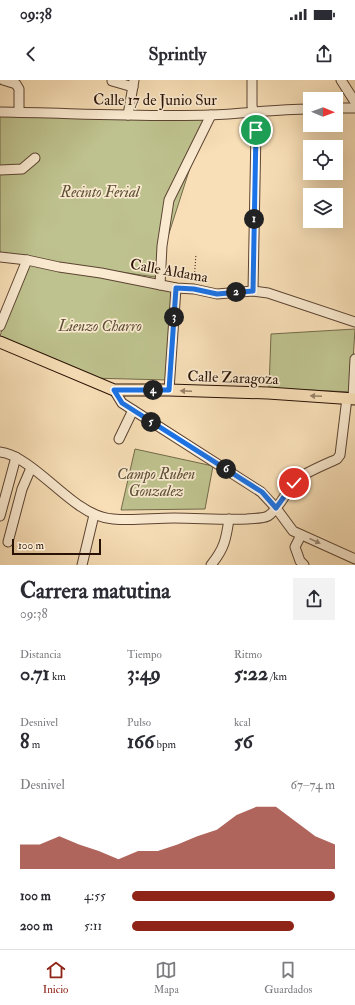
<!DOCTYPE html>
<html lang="es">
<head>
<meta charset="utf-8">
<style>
  body { margin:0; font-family:"IM FELL Double Pica",serif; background:#f2f2f3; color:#2b2b33; height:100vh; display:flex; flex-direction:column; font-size:15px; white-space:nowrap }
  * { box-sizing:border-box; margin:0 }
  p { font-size:13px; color:#7c7c81 }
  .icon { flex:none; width:22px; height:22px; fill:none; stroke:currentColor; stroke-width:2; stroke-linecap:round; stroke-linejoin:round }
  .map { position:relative; height:485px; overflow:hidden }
  .panel { display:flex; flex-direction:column; background:#fff; flex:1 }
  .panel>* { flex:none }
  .needle { width:26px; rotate:91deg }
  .buttons { position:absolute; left:303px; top:12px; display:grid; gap:8px }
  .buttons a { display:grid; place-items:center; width:40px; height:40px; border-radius:0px; background:#fff; box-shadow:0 4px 16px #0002; font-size:20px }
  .scale { position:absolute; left:12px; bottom:10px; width:89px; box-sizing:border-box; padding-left:4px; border:2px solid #281105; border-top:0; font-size:11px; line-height:14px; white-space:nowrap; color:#281105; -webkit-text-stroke:3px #faead0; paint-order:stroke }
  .pin { position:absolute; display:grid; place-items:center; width:34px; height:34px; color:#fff; margin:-17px; border:2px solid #fff; border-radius:50%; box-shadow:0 1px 4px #0007 }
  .km { position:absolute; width:20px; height:20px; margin:-10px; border-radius:50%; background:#222; color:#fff; font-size:11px; line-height:20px; text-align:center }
  .round { display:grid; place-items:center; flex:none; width:42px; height:42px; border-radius:0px; background:#f2f2f3 }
  .summary { display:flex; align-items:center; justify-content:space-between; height:68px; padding:0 20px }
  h1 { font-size:22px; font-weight:700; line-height:30px }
  .stats { display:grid; grid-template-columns:repeat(3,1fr); gap:6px; height:68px; padding:4px 20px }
  .stats div { display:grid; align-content:center }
  .stats b { font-size:20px; font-weight:700 }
  .stats small { font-size:11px; font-weight:400 }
  .stats p { font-size:11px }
  .chart { height:112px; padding:8px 20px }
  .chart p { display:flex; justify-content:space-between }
  .chart svg { width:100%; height:72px; margin-top:4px; fill:#8f2418; opacity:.7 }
  ul { padding:0 20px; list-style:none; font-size:13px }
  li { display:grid; grid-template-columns:64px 48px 1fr; align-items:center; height:30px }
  li i { height:10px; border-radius:5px; background:#8f2418 }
  .status { display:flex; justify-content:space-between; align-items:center; height:28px; padding:0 20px; background:#fff; direction:ltr }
  .status svg { height:11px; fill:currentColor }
  header { display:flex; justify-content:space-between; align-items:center; height:52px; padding:0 20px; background:#fff; font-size:18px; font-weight:700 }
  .menu { display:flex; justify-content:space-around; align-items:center; height:56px; border-top:1px solid #e1e1e2; background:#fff; font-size:11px; color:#7c7c81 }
  .menu a { display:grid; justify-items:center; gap:2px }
  .menu .selected { color:#8f2418 }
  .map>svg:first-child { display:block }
  .green { fill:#bec28e; stroke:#736a4a }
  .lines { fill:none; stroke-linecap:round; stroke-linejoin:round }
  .minor-casing { stroke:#5c4432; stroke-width:11 }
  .major-casing { stroke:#281105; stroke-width:13 }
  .path { stroke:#281105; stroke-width:1; stroke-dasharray:1 2; stroke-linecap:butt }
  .minor { stroke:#faead0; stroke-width:9 }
  .major { stroke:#f8dfb7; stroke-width:11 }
  .oneway { fill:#9a8267 }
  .oneway2 { fill:#9c8875 }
  .route-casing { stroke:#fff; stroke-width:8 }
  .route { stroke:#1a73e8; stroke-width:5 }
  .labels { text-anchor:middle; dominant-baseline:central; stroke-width:3.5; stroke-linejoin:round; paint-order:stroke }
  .street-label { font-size:15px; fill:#281105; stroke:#faead0 }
  .park-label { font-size:15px; font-style:italic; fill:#5c4f35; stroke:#faead0 }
</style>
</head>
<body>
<div class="status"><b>09:38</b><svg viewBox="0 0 49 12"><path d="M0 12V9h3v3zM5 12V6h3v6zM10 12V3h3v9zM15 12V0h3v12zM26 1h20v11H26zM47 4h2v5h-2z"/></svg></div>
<header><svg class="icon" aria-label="back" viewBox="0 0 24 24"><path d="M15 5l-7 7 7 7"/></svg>Sprintly<svg class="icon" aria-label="share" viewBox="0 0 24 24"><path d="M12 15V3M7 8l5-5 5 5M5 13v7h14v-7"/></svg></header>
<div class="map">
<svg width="355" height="485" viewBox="0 0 355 485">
  <rect width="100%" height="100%" fill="#f8dfb7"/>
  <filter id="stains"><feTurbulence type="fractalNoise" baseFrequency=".005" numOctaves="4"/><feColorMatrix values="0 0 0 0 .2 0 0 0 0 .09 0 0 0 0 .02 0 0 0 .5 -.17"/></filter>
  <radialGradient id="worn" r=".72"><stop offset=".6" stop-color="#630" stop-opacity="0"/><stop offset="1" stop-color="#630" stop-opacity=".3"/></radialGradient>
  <g class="green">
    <polygon points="0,34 206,38 155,197 66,184 172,210 168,300 89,298 0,256 26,178 47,181 0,172"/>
    <polygon points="355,249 351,312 269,308 271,254"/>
    <polygon points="135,369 213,386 205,429 121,430"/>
  </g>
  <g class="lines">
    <g class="minor-casing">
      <g id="minor">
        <polyline points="3,0 16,4 19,9 19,32"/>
        <polyline points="252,0 252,26 256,41 256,50 253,211"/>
        <polyline points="341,0 355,22"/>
        <polyline points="112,1 133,7"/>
        <polyline points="336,28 355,28"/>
        <path d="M 0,32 C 70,33 140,37 210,35 C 243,34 276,29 310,29"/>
        <polyline points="128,35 134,0"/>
        <polyline points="0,90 22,89 35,78"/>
        <polyline points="0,177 27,180 59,187 101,193 176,208 194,209 217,214 253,211 268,213 355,242"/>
        <polyline points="160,205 162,166 169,120 211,35"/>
        <polyline points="0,246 27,180"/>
        <polyline points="114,310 122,323 261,412 276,428 293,451 355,479"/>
        <polyline points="169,310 176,208"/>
        <polyline points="353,318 355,279"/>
        <polyline points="119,359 133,330"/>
        <path d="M 0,372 C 24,374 58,412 80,426 C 90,433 100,438 113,439 C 133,441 154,438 174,438 C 198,438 223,440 247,439 C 254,438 262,439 268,436 C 279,429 287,410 296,400 C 304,393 326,384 337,379 L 340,375 L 347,318"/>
        <polyline points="0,436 16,377"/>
        <polyline points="301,455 295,467 300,481 304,485"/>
        <polyline points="8,462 22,409 31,388"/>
        <polyline points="82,485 94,435"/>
        <path d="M 211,485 C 224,469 226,460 229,439"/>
      </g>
    </g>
    <g class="major-casing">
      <polyline id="major" points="0,262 114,310 169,310 268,313 355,319"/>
    </g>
    <polyline class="path" points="194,201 196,174"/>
    <use href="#minor" class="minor"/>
    <use href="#major" class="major"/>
  </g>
  <defs><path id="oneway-solid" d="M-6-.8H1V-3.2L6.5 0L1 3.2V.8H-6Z"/></defs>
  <g class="oneway">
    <use href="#oneway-solid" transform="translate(186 311) rotate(-178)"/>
    <use href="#oneway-solid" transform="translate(316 316) rotate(-177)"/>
  </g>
  <use class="oneway2" href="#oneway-solid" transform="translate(315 461) rotate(24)"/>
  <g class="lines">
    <g class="route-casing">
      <polyline id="route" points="256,50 253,211 217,214 194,209 176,208 169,310 114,310 122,323 262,412 276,428 294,403"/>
    </g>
    <use href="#route" class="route"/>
  </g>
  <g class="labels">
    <g class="street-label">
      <text x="155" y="20">Calle 17 de Junio Sur</text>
      <text transform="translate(169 191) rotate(10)">Calle Aldama</text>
      <text transform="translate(233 298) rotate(2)">Calle Zaragoza</text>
    </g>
    <g class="park-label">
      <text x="100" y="112">Recinto Ferial</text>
      <text x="100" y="246">Lienzo Charro</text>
      <text x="156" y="394">Campo Ruben<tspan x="156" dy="17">Gonzalez</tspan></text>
    </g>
  </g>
  <rect width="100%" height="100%" filter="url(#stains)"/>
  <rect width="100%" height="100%" fill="url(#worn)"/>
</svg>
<div class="buttons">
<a><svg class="needle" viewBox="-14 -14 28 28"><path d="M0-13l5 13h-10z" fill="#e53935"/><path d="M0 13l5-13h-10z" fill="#7c7c81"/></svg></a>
<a><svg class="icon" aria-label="locate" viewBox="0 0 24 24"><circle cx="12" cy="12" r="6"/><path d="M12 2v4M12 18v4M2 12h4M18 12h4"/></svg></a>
<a><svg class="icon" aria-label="layers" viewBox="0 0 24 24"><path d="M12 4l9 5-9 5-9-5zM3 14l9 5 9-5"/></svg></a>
</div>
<div class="scale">100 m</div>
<div class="pin" style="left:256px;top:50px;background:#1e9e55"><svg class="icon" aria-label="arrive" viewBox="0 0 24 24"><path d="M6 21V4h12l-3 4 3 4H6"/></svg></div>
<div class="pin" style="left:294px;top:403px;background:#d93025"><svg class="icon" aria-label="check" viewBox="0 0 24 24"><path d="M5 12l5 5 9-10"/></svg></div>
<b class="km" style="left:254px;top:139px">1</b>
<b class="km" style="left:236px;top:212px">2</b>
<b class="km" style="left:174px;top:237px">3</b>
<b class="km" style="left:153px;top:310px">4</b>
<b class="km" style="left:151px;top:342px">5</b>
<b class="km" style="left:226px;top:389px">6</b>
</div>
<section class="panel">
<div class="summary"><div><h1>Carrera matutina</h1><p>09:38</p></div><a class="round"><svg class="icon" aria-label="share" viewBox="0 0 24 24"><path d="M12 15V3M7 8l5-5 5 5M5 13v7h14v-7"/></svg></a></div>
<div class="stats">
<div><p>Distancia</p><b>0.71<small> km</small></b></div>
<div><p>Tiempo</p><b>3:49</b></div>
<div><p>Ritmo</p><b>5:22<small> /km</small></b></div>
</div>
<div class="stats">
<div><p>Desnivel</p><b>8<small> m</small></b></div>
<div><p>Pulso</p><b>166<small> bpm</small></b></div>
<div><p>kcal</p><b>56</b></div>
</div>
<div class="chart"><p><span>Desnivel</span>67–74 m</p>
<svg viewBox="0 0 160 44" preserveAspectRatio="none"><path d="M0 44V29L10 29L20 24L30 29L40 33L50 38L60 33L70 33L80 29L90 24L100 20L110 11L120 6L130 6L140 15L150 24L160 29V44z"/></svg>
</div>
<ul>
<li><b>100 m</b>4:55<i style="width:100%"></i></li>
<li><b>200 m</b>5:11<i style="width:80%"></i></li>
</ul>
</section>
<nav class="menu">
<a class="selected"><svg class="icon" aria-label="home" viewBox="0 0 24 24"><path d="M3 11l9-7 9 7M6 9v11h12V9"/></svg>Inicio</a>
<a><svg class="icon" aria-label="map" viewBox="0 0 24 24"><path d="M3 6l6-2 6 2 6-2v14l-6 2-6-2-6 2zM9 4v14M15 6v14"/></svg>Mapa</a>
<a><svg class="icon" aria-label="saved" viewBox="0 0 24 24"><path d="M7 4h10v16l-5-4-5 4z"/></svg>Guardados</a>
</nav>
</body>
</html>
